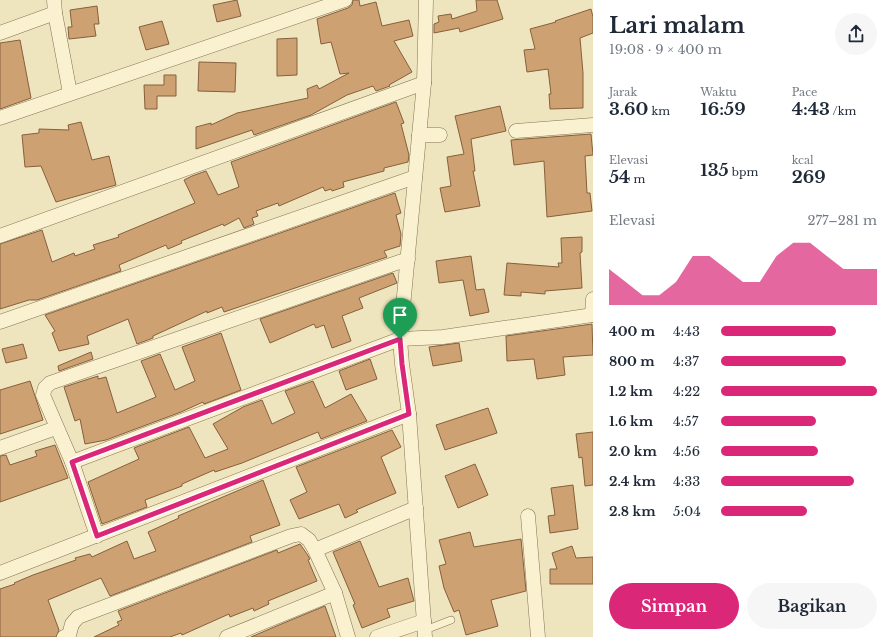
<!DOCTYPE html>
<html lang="id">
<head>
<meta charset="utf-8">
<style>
  body { margin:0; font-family:"Libre Baskerville",serif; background:#f6f6f7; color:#1f2937; height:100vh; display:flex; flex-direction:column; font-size:15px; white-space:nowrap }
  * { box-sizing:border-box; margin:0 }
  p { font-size:13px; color:#747a83 }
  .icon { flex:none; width:22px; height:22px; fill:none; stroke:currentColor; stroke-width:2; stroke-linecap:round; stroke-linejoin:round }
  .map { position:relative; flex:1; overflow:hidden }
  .details { display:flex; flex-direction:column; background:#fff; width:300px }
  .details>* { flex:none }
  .pin { position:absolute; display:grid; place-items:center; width:34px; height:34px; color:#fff; margin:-41px -17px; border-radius:50% 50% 50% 0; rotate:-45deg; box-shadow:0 0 4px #0007 }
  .pin .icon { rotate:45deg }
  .round { display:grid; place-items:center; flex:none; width:42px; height:42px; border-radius:21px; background:#f6f6f7 }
  .summary { display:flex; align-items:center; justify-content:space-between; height:68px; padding:0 16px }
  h1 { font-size:22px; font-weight:800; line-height:30px }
  .metrics { display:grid; grid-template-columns:repeat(3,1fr); gap:6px; height:68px; padding:4px 16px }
  .metrics div { display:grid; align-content:center }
  .metrics b { font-size:17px; font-weight:800 }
  .metrics small { font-size:11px; font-weight:400 }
  .metrics p { font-size:11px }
  .chart { height:112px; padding:8px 16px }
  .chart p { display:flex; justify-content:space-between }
  .chart svg { width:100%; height:72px; margin-top:4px; fill:#db2777; opacity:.7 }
  .cta { display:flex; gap:8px; margin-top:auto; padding:8px 16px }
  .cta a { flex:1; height:46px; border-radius:24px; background:#db2777; color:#fff; font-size:16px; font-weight:800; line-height:46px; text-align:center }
  .cta a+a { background:#f6f6f7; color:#1f2937 }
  ul { padding:0 16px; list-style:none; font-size:13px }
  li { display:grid; grid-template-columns:64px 48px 1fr; align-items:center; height:30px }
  li i { height:10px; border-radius:5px; background:#db2777 }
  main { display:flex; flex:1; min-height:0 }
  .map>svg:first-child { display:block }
  .building { fill:#cda172; stroke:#86603c }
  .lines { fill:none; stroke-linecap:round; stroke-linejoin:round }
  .lane-casing { stroke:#867456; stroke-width:8 }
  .street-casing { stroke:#867456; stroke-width:15 }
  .lane { stroke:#f9f1d0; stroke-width:7 }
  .street { stroke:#f9f1d0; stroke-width:14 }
  .route-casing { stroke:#fff; stroke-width:8 }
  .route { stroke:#db2777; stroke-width:5 }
</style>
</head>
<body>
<main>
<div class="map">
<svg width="593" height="637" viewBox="0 0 593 637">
  <rect width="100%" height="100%" fill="#eee4bd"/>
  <g class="building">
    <polygon points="237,0 241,16 217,22 213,5"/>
    <polygon points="353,0 359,0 360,6 376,2 382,26 409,20 413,36 394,41 412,72 389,85 390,86 376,91 373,86 347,95 311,115 254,135 252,130 196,149 196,127 211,123 211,125 237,113 308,98 307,89 317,85 319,89 349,73 340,74 331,42 321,44 317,19 348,8 352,5"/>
    <polygon points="476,0 497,0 503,19 460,32 459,28 434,33 434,24 439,22 438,16 451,14 452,19 477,11"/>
    <polygon points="97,6 99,24 94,24 96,36 69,39 68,27 72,27 70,10"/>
    <polygon points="591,9 593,17 593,33 580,38 583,73 583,108 550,109 549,94 551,94 548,69 527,72 524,50 535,49 530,29 556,22 555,21"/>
    <polygon points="162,21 169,44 146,50 139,27"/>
    <polygon points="297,38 297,75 277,76 277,39"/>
    <polygon points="20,40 31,98 0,109 0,43"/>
    <polygon points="199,62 236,63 235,92 198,91"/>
    <polygon points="164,75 176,75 176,96 157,96 157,109 145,109 144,85 164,85"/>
    <polygon points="396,102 404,123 401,124 409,155 408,162 384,168 384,171 343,182 344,187 332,191 331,189 325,191 323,187 279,206 278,203 256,211 258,216 252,218 254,224 244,228 239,218 224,226 223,224 181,241 182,243 168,249 166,245 119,265 121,271 37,300 29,300 0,309 0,244 42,230 52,262 74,253 75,256 95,249 93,245 119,237 118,235 195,203 184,180 192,176 206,171 218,195 239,187 231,162"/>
    <polygon points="500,106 506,131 471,139 475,171 473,171 480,206 445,212 440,188 451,186 447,157 464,154 455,116"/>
    <polygon points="81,122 92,160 109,156 116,185 56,202 41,166 25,167 22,135 39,133 39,129 69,130 68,125"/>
    <polygon points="591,134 593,155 585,156 587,193 590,193 592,211 547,217 544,161 514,165 511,140"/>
    <polygon points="395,193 401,213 396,215 401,234 400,246 384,251 387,257 224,312 222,307 207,313 207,311 153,336 153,338 137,344 128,319 87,336 89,344 59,351 52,333 55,331 45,315"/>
    <polygon points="582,237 582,252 580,253 582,288 545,291 545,294 521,292 521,296 504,295 507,263 559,267 558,263 562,263 561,238"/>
    <polygon points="471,256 476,290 484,289 489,312 470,316 463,280 439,283 436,261"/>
    <polygon points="393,273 397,283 359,298 363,308 342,316 351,341 332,348 324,325 316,328 314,324 270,343 260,319"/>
    <polygon points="592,324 593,355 563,357 565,375 537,379 534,359 507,361 506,336"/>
    <polygon points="221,333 241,390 204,404 203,402 181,412 106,440 85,444 80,419 75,421 64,387 98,376 98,379 106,377 117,413 156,397 141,361 160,354 175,390 195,381 182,347"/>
    <polygon points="459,343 462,361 433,366 429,347"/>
    <polygon points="23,344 27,358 6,363 2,349"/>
    <polygon points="91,352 93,359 59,371 58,366"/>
    <polygon points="370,359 377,379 346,390 339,371"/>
    <polygon points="30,381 43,420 0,434 0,390"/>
    <polygon points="313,381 325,408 351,394 367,421 321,439 318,432 242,463 215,472 214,470 182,484 182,486 145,500 147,507 102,524 88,482 139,459 134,448 189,427 205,458 228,449 213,424 243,407 262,400 272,424 295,413 285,391"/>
    <polygon points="488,408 497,433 445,450 436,425"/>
    <polygon points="392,430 401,447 381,457 396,493 356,510 358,512 345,518 339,504 299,519 290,500 307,492 296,467"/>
    <polygon points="593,432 593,485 585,486 582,457 579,458 576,434"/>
    <polygon points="55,445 68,478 0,502 0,456 6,455 10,465 37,456 35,451"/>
    <polygon points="475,464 488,495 458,508 445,476"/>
    <polygon points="263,480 280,525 250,536 252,542 110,596 101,578 48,600 59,630 56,637 0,637 0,589 15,584 14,583 33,575 76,560 75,558 90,554 92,557 127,541 134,559 156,551 148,532 179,518 178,516"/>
    <polygon points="573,485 578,529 550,533 548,516 555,515 551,488"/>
    <polygon points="470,532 474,547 521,539 526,591 491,600 498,626 466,635 459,610 454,612 444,588 439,566 446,564 439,540"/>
    <polygon points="360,541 379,587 408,578 414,601 387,609 390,617 362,628 353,605 355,604 333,552"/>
    <polygon points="300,544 307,554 310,559 308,560 317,581 268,601 269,604 254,611 253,608 230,617 229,614 182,635 181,633 170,637 94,637 119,625 117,622 122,620 118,611 277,550 278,553"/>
    <polygon points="572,546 576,558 593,557 593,584 550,584 550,569 557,569 552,553"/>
    <polygon points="325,606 336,637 251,637 279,625"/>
  </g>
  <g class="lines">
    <g class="lane-casing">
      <polyline id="lane" points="425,630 451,620"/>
    </g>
    <g class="street-casing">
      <g id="street">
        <polyline points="54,0 55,13 70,93"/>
        <polyline points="0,33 55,13"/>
        <polyline points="0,118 345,0"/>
        <polyline points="516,131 593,125"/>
        <polyline points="419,135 440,135"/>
        <polyline points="0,236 424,83"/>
        <polyline points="592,315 593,299"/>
        <polyline points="0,322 415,177"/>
        <polyline points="0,448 56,428"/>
        <polyline points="72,462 400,339 443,337 593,315"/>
        <polyline points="528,516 538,637"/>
        <polyline points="97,536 72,462 43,395 45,388 50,383 408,259"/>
        <polyline points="315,550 335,593 348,637"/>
        <polyline points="0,573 409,414"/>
        <polyline points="64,637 69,635 72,624 78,617 291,536 301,534 309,540 315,550 416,508"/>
        <polyline points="227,637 335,593"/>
        <polyline points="377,637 424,621"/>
        <polyline points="425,637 409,414 402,364 400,339 424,83 426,0"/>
      </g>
    </g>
    <use href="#lane" class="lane"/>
    <use href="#street" class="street"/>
  </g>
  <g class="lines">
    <g class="route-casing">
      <polygon id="route" points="400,339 402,364 409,414 97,536 72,462"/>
    </g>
    <use href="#route" class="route"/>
  </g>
</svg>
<div class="pin" style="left:400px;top:339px;background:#1e9e55"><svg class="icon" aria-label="arrive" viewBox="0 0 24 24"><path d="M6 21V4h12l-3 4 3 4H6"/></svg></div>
</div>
<section class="details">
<div class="summary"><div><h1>Lari malam</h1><p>19:08 · 9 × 400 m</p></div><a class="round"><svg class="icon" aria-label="share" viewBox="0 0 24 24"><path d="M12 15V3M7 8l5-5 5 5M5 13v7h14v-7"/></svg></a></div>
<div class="metrics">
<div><p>Jarak</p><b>3.60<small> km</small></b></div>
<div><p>Waktu</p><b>16:59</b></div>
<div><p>Pace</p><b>4:43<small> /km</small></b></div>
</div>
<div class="metrics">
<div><p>Elevasi</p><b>54<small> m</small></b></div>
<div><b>135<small> bpm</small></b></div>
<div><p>kcal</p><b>269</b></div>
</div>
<div class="chart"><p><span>Elevasi</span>277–281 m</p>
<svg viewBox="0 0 160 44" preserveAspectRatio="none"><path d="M0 44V22L10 30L20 38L30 38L40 30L50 14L60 14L70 22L80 30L90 30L100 14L110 6L120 6L130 14L140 22L150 22L160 22V44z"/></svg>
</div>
<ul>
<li><b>400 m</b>4:43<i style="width:74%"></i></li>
<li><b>800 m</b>4:37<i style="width:80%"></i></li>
<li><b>1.2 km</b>4:22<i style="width:100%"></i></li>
<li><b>1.6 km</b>4:57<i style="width:61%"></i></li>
<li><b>2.0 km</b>4:56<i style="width:62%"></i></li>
<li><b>2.4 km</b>4:33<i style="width:85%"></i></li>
<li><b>2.8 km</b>5:04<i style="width:55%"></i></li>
</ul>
<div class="cta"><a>Simpan</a><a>Bagikan</a></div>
</section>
</main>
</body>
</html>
